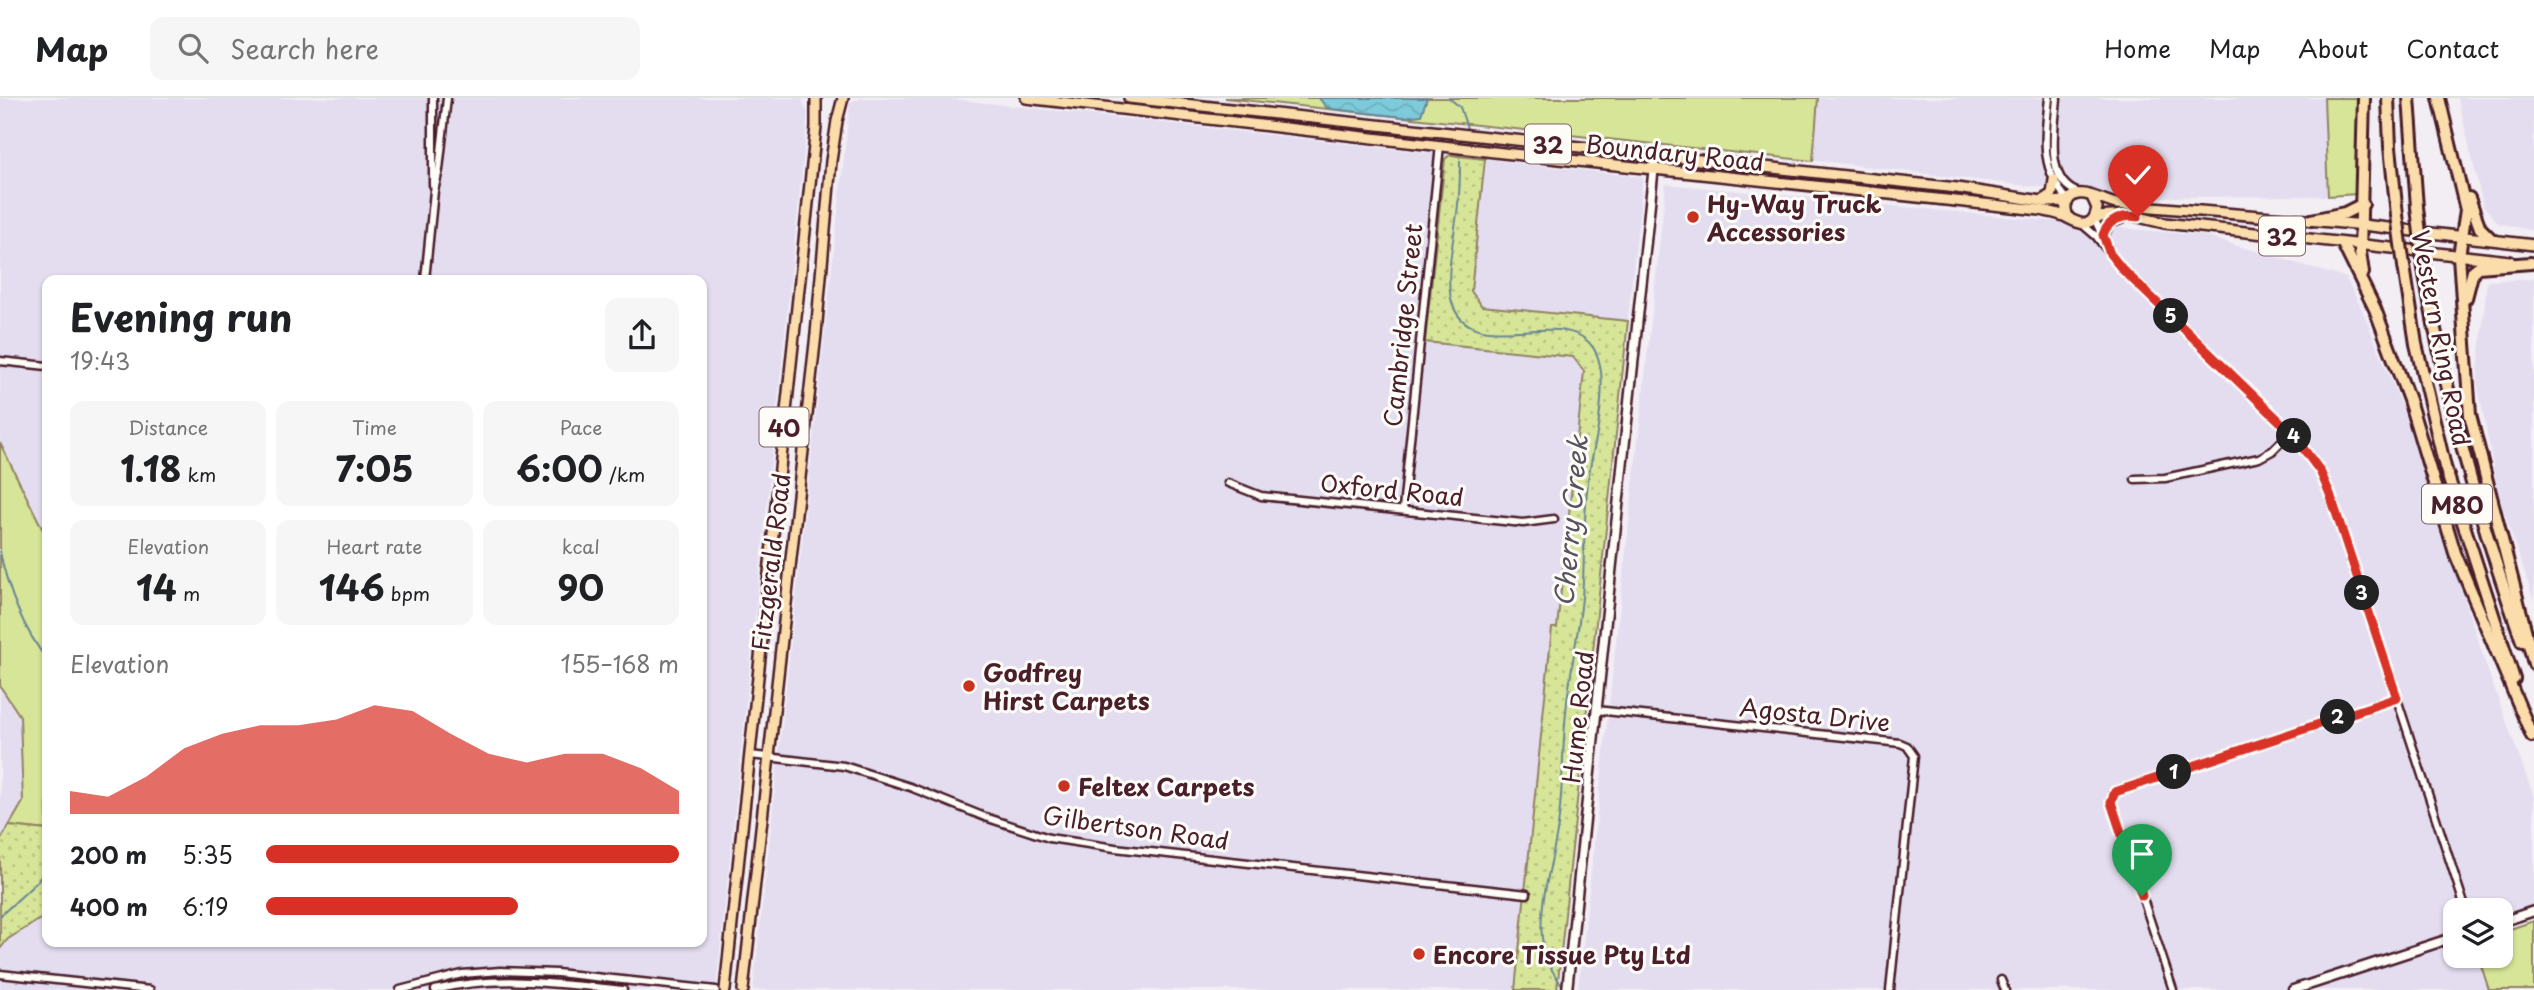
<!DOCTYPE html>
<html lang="en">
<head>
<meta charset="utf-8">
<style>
  body { margin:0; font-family:"Playpen Sans",sans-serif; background:#f6f6f6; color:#202124; height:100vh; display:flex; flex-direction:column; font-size:26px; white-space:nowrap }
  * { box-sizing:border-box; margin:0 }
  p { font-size:23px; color:#757577 }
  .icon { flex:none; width:38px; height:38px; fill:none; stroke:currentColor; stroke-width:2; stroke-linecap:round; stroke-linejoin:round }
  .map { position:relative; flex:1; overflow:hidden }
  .panel { position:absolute; left:42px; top:177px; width:665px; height:672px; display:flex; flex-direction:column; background:#fff; border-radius:14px; box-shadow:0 2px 5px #0004 }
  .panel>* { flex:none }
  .buttons { position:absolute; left:2443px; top:800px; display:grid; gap:14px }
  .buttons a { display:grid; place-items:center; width:70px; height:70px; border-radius:14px; background:#fff; box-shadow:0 2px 5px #0004; font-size:35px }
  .pin { position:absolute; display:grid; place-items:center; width:60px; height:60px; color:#fff; margin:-72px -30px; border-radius:50% 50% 50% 0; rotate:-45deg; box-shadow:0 0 7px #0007 }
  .pin .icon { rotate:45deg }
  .km { position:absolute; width:35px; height:35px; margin:-18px; border-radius:50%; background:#222; color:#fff; font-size:19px; line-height:35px; text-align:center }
  .round { display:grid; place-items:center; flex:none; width:74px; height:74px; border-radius:14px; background:#f6f6f6 }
  .overview { display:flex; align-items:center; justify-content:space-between; height:119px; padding:0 28px }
  h1 { font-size:38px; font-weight:700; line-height:52px }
  .metrics { display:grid; grid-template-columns:repeat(3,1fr); gap:10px; height:119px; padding:7px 28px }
  .metrics div { display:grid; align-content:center; border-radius:14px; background:#f6f6f6; text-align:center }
  .metrics b { font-size:35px; font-weight:700 }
  .metrics small { font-size:19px; font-weight:400 }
  .metrics p { font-size:19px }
  .chart { height:196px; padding:14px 28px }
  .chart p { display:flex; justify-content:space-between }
  .chart svg { width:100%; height:126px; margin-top:7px; fill:#d93025; opacity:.7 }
  ul { padding:0 28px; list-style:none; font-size:23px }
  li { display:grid; grid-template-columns:112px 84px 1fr; align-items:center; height:52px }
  li i { height:18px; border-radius:9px; background:#d93025 }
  header { display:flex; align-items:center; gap:42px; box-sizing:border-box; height:98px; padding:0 35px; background:#fff; border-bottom:2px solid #e0e0e0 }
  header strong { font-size:33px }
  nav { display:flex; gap:38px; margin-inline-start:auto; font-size:24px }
  .search { width:490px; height:63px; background:#f6f6f6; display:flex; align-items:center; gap:18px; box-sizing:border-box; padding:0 24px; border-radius:14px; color:#757577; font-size:26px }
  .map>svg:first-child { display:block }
  .built { fill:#e4ddf0; fill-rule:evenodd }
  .green { fill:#d7e598; stroke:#908262; stroke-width:2 }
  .park { fill:url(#park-dots); stroke:#908262; stroke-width:2 }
  .water { fill:url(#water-waves); stroke:#698694; stroke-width:2 }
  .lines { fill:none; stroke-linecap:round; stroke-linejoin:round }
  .stream { stroke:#698694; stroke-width:2 }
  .street-casing { stroke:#4a1f2b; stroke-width:11 }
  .secondary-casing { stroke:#4a1f2b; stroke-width:13 }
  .primary-casing { stroke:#4a1f2b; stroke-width:14 }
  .highway-casing { stroke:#4a1f2b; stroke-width:16 }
  .street { stroke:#fdfcf7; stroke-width:6 }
  .secondary { stroke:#fdfcf7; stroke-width:8 }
  .primary { stroke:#faddab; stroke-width:9 }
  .highway { stroke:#faddab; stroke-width:10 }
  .highway-bridge-casing { stroke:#4a1f2b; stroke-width:16; stroke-linecap:butt }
  .highway-bridge { stroke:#faddab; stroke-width:10 }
  .route-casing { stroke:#fff; stroke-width:14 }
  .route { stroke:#d93025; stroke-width:9 }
  .poi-dot { fill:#c8321e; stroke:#fdfcf7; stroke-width:2.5 }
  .labels { text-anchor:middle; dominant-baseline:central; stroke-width:6; stroke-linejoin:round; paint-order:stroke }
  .shield { fill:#fdfcf7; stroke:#806168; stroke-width:2 }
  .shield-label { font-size:23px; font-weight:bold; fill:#4a1f2b }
  .street-label { font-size:24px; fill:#4a1f2b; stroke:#fdfcf7 }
  .poi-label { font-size:24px; font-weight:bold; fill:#4a1f2b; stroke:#fdfcf7; text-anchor:start }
  .water-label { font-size:26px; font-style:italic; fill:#595360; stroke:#fdfcf7 }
</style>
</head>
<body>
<header>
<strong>Map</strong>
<div class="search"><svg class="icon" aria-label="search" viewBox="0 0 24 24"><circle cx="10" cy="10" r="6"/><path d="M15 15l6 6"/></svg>Search here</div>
<nav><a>Home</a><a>Map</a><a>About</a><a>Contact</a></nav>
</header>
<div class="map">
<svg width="2534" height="892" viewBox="0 0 2534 892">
  <defs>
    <pattern id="park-dots" width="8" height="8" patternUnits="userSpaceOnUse" patternTransform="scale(1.75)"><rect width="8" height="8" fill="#d7e598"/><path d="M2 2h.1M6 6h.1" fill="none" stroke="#bac483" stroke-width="1.8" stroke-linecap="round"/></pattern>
    <pattern id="water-waves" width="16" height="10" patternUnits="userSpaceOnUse" patternTransform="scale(1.75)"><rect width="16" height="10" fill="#7dcbda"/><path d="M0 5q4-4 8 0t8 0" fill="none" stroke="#6eaebb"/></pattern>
  </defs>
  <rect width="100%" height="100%" fill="#f2eef4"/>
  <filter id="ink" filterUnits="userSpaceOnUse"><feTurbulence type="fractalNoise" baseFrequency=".0143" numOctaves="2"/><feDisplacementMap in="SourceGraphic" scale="14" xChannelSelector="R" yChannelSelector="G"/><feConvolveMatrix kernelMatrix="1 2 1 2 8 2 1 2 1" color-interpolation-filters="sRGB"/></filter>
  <g filter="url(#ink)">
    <g class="built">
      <path d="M 0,0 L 801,0 L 808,15 L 716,892 L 0,892 ZM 47,182 L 702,182 L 702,844 L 47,844 Z"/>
      <polygon points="862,0 942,0 1643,79 1557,892 753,892 850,4"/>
      <polygon points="1817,0 2324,0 2328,98 2147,99 2019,87 1811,62"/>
      <polygon points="2458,0 2534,0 2534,133 2498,125 2483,108"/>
      <polygon points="1666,86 2205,138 2346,180 2361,209 2400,304 2489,576 2534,699 2534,808 2501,817 2501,812 2455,812 2455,858 2478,858 2489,892 1578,892"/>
      <polygon points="2534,181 2534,503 2499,399 2477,284 2487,183"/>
    </g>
    <g class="green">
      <polygon points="1225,0 1818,0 1813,63"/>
      <polygon points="2324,0 2359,0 2357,96 2328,98"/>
      <polygon points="0,345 47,440 47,732 9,728 23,704 20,618 0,588"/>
      <polygon points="2534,823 2534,892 2489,892 2478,858 2501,858 2501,834"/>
    </g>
    <g class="park">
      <polygon points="1450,57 1485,61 1471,193 1482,208 1628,223 1557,892 1515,892 1552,530 1557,530 1584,273 1573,259 1425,244 1445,61"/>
      <polygon points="9,728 47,732 47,817 8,841 0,851 0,743"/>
    </g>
    <polygon class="water" points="1319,0 1427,0 1421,17 1404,19 1332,11 1326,9"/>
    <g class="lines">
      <g class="stream">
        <polyline points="1449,0 1460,9 1467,30"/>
        <path d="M 1460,63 C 1460,78 1460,92 1458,106 C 1456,134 1442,183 1454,210 C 1479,268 1592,190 1601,274 C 1603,290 1601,306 1599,322 C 1597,342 1590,363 1588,384 C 1583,422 1585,461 1582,500 C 1579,530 1573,559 1569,589 C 1562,632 1564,677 1559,720 C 1555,758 1538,803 1542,840 C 1544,858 1552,875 1563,888"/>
        <path d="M 0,454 C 8,493 24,531 47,562"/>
        <polyline points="0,818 38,783 47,769"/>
      </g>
      <g class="street-casing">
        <g id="street">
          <path d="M 2049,0 C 2045,40 2039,70 2068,102"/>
          <path d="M 2057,0 C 2055,28 2043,85 2080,95"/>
          <polyline points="433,87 433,0"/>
          <polyline points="2094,120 2108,150"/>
          <polyline points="2082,126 2096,138 2123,172 2291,334 2320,373 2330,396 2466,812"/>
          <polyline points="425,182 434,93 439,72 447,0"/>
          <polyline points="0,263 47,268"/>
          <polyline points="2135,381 2165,380 2259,360 2272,353 2291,334"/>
          <polyline points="1228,385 1261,398 1523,425 1554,421"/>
          <polyline points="1403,411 1440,47"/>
          <polyline points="1596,612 1900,645 1907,648 1914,658 1890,892"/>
          <polyline points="750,657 844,668 910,689 985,719 1049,740 1115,750 1527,796"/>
          <polyline points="0,876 150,892"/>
          <polyline points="2001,882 2005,892"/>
          <polyline points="400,892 462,876 500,873 557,875 716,892"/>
          <path d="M 435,892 C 498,876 559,886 623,892"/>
          <polyline points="2173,892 2111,704 2113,697 2119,692 2397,600"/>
        </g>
      </g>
      <g class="secondary-casing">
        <g id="secondary">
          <polyline points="2501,824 2534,813"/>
          <polyline points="1567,892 1655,58"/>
          <polyline points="2293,892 2455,839"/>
        </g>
      </g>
      <g class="primary-casing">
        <g id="primary">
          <path d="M 1026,0 L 1503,55 L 2040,112 C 2049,114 2060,115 2068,120 C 2081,127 2093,131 2097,110 L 2092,99"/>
          <polyline points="1129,0 1957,90 2048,104 2068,103"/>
          <polyline points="2041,103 2052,96 2054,82"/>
          <polyline points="2095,119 2130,117 2164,125 2510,163"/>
          <path d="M 2069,120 C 2066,115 2064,109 2068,103 C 2077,86 2103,104 2117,106 L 2354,126 L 2534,147"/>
          <polyline points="2103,137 2109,125 2122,120"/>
          <polyline points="785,324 805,326"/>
          <polyline points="725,892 816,29 816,0"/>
          <polyline points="743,892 816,236 831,63 837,23 843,0"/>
        </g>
      </g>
      <g class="highway-casing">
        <g id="highway">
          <polyline points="2388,0 2390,49 2397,117"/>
          <polyline points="2409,0 2417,109"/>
          <polyline points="2439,0 2466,112 2459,158 2470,317 2534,566"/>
          <polyline points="2469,100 2480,130 2491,141"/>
          <polyline points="2311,122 2345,115 2363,106"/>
          <polyline points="2343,146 2375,211 2409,302 2455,455 2532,638"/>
          <polyline points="2404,168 2416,246 2445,369 2514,581"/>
          <path d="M 2424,171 C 2445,298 2479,421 2522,543"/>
          <polyline points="2363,175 2360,154 2364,0"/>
          <polyline points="2466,200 2473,173 2478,169 2531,165"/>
        </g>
      </g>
      <use href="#street" class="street"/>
      <use href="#secondary" class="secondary"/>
      <use href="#primary" class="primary"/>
      <use href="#highway" class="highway"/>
      <g class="highway-bridge-casing">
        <g id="highway-bridge">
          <polyline points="2417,109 2424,171"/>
          <polyline points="2397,117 2404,168"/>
        </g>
      </g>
      <use href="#highway-bridge" class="highway-bridge"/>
    </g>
  </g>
  <g class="lines" filter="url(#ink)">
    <g class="route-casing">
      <path id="route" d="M 2138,119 C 2123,116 2108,122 2103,137 L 2110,156 L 2123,172 L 2291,334 L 2320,373 L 2330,396 L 2397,600 L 2115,694 L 2111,704 L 2142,798"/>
    </g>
    <use href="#route" class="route"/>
  </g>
  <g class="poi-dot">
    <circle cx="1693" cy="119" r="7"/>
    <circle cx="969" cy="588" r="7"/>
    <circle cx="1064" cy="688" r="7"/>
    <circle cx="1419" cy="856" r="7"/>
  </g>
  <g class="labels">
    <g class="shield">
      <rect x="1525" y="26.5" width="46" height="39" rx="5"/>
      <rect x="2259" y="118.5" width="46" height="39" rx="5"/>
      <rect x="759.5" y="309.5" width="49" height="39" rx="5"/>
      <rect x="2422" y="386.5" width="70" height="39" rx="5"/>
    </g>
    <g class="shield-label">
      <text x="1548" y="46">32</text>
      <text x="2282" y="138">32</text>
      <text x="784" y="329">40</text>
      <text x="2457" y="406">M80</text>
    </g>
    <g class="street-label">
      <text transform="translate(1675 54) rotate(6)">Boundary Road</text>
      <text transform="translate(1402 227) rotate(-84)">Cambridge Street</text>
      <text transform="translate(2442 240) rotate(79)">Western Ring Road</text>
      <text transform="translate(1392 391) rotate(6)">Oxford Road</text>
      <text transform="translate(770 464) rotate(-83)">Fitzgerald Road</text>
      <text transform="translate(1815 616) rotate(6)">Agosta Drive</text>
      <text transform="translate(1577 619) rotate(-84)">Hume Road</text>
      <text transform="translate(1136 729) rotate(8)">Gilbertson Road</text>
    </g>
    <g class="poi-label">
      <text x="1707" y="105">Hy-Way Truck<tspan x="1707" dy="28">Accessories</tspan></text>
      <text x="983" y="574">Godfrey<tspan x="983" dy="28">Hirst Carpets</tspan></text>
      <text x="1078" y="688">Feltex Carpets</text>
      <text x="1433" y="856">Encore Tissue Pty Ltd</text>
    </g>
    <g class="water-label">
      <text transform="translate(1570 423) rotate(-85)">Cherry Creek</text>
    </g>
  </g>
</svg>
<div class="buttons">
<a><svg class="icon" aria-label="layers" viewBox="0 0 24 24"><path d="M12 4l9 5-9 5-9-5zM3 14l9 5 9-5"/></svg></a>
</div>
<div class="pin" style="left:2142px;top:798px;background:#1e9e55"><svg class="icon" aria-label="arrive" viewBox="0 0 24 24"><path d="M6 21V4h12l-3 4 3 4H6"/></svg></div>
<div class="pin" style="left:2138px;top:119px;background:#d93025"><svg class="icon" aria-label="check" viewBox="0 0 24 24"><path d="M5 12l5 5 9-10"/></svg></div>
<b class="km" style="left:2174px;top:674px">1</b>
<b class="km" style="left:2338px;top:619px">2</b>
<b class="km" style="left:2362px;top:495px">3</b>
<b class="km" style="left:2294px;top:338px">4</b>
<b class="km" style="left:2171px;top:218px">5</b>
<section class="panel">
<div class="overview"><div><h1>Evening run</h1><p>19:43</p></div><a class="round"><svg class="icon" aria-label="share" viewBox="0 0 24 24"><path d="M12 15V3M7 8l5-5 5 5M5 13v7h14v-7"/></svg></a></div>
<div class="metrics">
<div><p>Distance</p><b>1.18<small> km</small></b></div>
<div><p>Time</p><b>7:05</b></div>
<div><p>Pace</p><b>6:00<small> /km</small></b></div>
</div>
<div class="metrics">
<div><p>Elevation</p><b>14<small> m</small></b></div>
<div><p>Heart rate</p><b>146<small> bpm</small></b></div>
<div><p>kcal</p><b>90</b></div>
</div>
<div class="chart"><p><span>Elevation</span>155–168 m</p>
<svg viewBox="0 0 160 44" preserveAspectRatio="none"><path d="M0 44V36L10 38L20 31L30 21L40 16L50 13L60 13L70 11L80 6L90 8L100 16L110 23L120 26L130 23L140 23L150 28L160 36V44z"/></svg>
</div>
<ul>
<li><b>200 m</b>5:35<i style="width:100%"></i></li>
<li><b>400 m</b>6:19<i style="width:61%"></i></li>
</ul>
</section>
</div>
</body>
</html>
